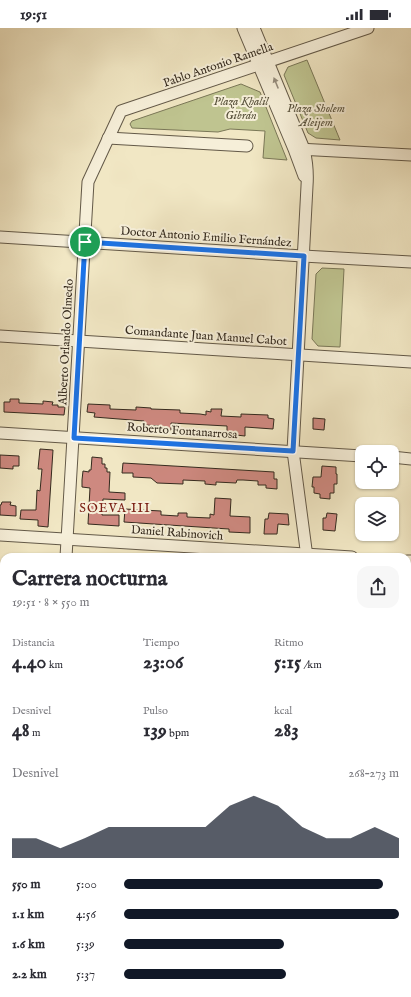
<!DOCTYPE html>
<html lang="es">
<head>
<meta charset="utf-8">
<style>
  body { margin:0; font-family:"IM FELL English",serif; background:#f7f7f7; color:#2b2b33; height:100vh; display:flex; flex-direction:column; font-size:15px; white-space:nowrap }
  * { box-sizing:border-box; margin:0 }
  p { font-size:13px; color:#7c7c81 }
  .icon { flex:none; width:22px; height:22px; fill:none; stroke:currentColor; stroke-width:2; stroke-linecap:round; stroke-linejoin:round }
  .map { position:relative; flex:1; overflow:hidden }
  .details { position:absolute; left:0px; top:525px; width:411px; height:444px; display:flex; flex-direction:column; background:#fff; border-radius:12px 12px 0 0; box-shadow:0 1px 3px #0004 }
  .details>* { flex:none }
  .buttons { position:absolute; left:355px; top:417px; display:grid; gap:8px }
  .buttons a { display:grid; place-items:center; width:44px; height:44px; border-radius:8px; background:#fff; box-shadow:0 1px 3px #0004; font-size:20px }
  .pin { position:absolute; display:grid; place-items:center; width:34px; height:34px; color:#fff; margin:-17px; border:2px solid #fff; border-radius:50%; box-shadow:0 1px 4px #0007 }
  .round { display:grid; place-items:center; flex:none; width:42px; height:42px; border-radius:12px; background:#f7f7f7 }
  .overview { display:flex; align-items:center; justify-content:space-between; height:68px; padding:0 12px }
  h1 { font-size:22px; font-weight:700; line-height:30px }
  .figures { display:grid; grid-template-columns:repeat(3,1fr); gap:6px; height:68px; padding:4px 12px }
  .figures div { display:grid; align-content:center }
  .figures b { font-size:20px; font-weight:700 }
  .figures small { font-size:11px; font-weight:400 }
  .figures p { font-size:11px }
  .chart { height:112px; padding:8px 12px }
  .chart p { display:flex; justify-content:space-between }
  .chart svg { width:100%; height:72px; margin-top:4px; fill:#111827; opacity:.7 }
  ul { padding:0 12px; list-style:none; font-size:13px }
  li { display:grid; grid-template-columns:64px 48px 1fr; align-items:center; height:30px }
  li i { height:10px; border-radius:5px; background:#111827 }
  .status { display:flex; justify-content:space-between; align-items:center; height:28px; padding:0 20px; background:#fff; direction:ltr }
  .status svg { height:11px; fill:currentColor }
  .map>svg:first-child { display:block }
  .green { fill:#bfc490; stroke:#7a7757 }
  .building { fill:#ce8980; stroke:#342a1e }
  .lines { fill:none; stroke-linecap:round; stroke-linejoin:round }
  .minor-casing { stroke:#635948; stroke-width:13 }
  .minor { stroke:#f6efd9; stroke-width:11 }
  .oneway { fill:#958c7c }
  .route-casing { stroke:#fff; stroke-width:8 }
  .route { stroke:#1a73e8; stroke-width:5 }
  .labels { text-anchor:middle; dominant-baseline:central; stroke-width:4; stroke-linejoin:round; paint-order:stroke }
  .street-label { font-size:12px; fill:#342a1e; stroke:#f6efd9 }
  .park-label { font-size:12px; font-style:italic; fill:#57503a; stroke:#f6efd9 }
  .neighbourhood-label { font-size:13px; letter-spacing:1px; fill:#7a1f14; stroke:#f6efd9 }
</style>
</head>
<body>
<div class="status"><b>19:51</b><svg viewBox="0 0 49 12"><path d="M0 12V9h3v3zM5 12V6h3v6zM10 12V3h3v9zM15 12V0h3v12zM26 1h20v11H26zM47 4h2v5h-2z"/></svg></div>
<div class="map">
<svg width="411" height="969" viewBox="0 0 411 969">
  <rect width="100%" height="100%" fill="#f1e7c4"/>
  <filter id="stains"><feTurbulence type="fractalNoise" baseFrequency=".005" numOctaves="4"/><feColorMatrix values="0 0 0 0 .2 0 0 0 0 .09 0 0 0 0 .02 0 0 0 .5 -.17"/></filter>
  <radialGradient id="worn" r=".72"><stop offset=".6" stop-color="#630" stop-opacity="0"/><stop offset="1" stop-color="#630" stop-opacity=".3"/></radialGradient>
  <g class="green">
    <polygon points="307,32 340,112 316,110 308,105 284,47 288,39"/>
    <polygon points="241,56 260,64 287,132 263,130 265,103 230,101 218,104 132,100 130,96 132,93"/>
    <polygon points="322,240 344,241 340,319 318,318 312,311 316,246"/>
    <rect x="0" y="923" width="4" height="24"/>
  </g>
  <g class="building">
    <polygon points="10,371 19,371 19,375 43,376 43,373 53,374 52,377 58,377 58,379 65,379 64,387 4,384 4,374 10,374"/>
    <polygon points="88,376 110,377 110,381 136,382 136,379 151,380 151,381 180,382 180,385 200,386 206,387 206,383 211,384 211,381 222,381 221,388 241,389 241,386 268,387 268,390 274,391 273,401 245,399 245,408 236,407 236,405 227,405 227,398 171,395 171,402 162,401 162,398 144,397 144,393 94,389 95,385 87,384"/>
    <polygon points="313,390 325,391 324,402 313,401"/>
    <polygon points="40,421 53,422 48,499 38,498 38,492 20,491 21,482 36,482 37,462 40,463 42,441 38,441"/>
    <polygon points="0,427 19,428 19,438 13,438 13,441 0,440"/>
    <polygon points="92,429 102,430 102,436 105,436 105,440 107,440 107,444 110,444 109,464 125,465 125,472 103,471 102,487 119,487 119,498 88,496 90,460 82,459 82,452 83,443 89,444 89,442 91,442"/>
    <polygon points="123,435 274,444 274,451 277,451 277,461 266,460 266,457 258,457 258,453 243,452 237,452 236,455 216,454 216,457 205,456 205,453 183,452 183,456 157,455 151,450 133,449 133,445 122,445"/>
    <polygon points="322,438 336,439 336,446 337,446 337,456 334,456 334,465 330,465 330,471 320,470 320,466 314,465 314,459 312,459 313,449 321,449"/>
    <polygon points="215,470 231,471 230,488 250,489 250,505 229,504 229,501 124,494 125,481 161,483 161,487 162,487 178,488 178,485 187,485 187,489 210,490 210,486 214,487"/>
    <polygon points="2,474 11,474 10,477 16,478 16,488 0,487 0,477 1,477"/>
    <polygon points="269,485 288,486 289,497 278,496 277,506 264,506 265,491 268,491"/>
    <polygon points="327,485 337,486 335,503 323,502 323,490 326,490"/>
  </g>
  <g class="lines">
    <g class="minor-casing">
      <g id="minor">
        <polyline points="243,0 294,121 304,148"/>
        <path d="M 254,0 L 304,121 C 307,134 308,145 307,158 L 293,423 L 307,529"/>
        <polyline points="108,110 247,118"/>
        <polyline points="298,121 411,127"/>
        <polyline points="0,209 303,228 411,234"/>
        <polyline points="0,308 411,334"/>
        <polyline points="0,405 362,428"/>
        <polyline points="392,429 411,431"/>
        <polyline points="0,507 352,529"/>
        <polyline points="66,529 88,154 121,83 368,0"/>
        <polyline points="407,533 411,533"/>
        <polyline points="0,604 4,605"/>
        <polyline points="407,629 411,630"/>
        <polyline points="0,741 4,741"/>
        <polyline points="407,748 411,748"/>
        <polyline points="0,767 4,767"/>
        <polyline points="407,773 411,773"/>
        <polyline points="407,904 411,903"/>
        <polyline points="0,916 4,916"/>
        <polyline points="407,940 411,940"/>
        <polyline points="0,953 4,953"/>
        <polyline points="37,965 38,969"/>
        <polyline points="287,965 287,969"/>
        <polyline points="395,965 395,969"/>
      </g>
    </g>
    <use href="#minor" class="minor"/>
  </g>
  <defs><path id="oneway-solid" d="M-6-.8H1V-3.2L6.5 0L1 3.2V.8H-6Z"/></defs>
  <use class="oneway" href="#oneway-solid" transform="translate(276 55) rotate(-112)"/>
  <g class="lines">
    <g class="route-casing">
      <polygon id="route" points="85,214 304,228 293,423 74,410"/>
    </g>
    <use href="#route" class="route"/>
  </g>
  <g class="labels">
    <g class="street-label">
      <text transform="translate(218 37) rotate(-19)">Pablo Antonio Ramella</text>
      <text transform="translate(206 209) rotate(4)">Doctor Antonio Emilio Fernández</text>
      <text transform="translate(206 308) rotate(4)">Comandante Juan Manuel Cabot</text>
      <text transform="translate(66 314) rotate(-87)">Alberto Orlando Olmedo</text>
      <text transform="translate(182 403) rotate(4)">Roberto Fontanarrosa</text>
      <text transform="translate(177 505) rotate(4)">Daniel Rabinovich</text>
    </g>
    <g class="park-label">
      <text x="241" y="73">Plaza Khalil<tspan x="241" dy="14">Gibrán</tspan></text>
      <text x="316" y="80">Plaza Sholem<tspan x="316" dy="14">Aleijem</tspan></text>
    </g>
    <g class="neighbourhood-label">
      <text x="115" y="480">SOEVA III</text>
    </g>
  </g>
  <rect width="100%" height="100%" filter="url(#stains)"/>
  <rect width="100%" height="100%" fill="url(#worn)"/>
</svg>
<div class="buttons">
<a><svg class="icon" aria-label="locate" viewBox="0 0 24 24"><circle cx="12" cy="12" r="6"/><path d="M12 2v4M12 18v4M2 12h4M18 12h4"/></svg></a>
<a><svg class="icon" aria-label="layers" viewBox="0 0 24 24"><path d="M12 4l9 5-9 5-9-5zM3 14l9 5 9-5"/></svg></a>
</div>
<div class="pin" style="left:85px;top:214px;background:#1e9e55"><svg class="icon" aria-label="arrive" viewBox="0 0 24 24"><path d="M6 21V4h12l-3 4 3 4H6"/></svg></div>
<section class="details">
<div class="overview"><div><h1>Carrera nocturna</h1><p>19:51 · 8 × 550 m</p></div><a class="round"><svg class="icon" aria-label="share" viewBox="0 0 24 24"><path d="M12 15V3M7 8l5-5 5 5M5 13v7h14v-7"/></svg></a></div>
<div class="figures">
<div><p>Distancia</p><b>4.40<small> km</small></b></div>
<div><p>Tiempo</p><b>23:06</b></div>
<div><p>Ritmo</p><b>5:15<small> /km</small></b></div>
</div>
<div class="figures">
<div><p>Desnivel</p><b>48<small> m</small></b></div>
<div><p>Pulso</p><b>139<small> bpm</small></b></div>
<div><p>kcal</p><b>283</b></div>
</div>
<div class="chart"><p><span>Desnivel</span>268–273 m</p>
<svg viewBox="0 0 160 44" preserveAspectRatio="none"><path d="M0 44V32L10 32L20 38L30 32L40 25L50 25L60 25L70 25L80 25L90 12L100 6L110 12L120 25L130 32L140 32L150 25L160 32V44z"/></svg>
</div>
<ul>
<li><b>550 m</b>5:00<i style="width:94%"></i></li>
<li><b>1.1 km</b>4:56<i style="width:100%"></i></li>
<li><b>1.6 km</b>5:39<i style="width:58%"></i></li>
<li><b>2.2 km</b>5:37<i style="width:59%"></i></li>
</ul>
</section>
</div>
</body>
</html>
